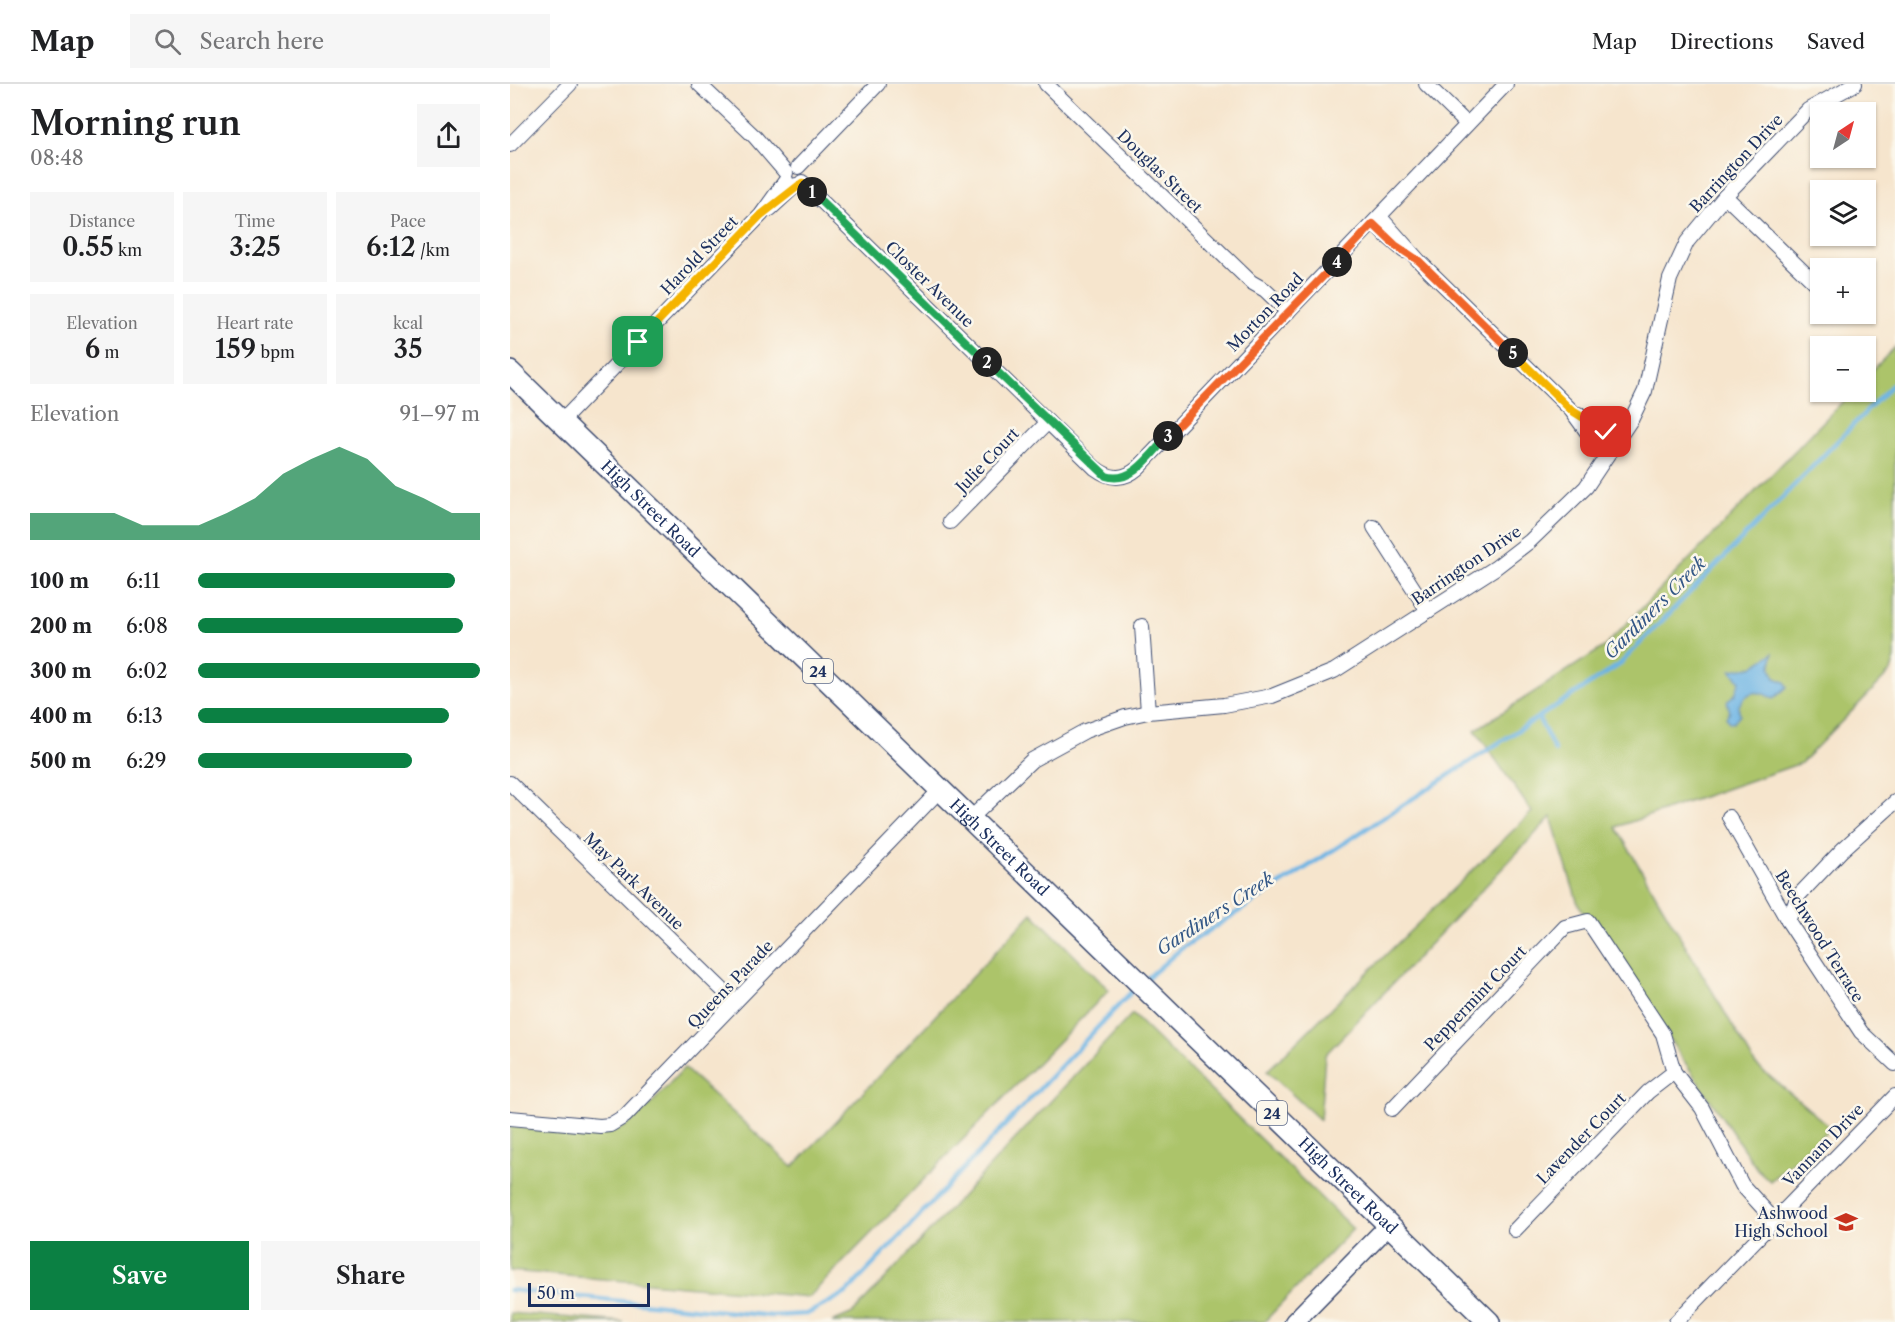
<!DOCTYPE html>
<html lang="en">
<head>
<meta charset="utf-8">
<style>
  body { margin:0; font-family:"Libre Caslon Text",serif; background:#f6f6f6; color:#202124; height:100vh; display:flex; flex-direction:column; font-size:22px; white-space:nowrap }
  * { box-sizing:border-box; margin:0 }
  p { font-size:20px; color:#757577 }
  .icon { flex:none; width:33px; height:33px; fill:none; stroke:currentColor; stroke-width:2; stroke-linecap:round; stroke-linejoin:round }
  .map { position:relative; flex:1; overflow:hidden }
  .panel { display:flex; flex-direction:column; background:#fff; width:510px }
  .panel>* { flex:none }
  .needle { width:39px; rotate:36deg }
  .tools { position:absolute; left:1300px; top:18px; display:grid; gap:12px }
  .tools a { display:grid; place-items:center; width:66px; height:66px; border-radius:0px; background:#fff; box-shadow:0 2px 4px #0004; font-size:30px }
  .scale { position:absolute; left:18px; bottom:15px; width:122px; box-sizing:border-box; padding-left:6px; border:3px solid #1b2f5e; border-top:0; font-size:16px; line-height:21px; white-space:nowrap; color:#1b2f5e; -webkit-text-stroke:4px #fbf7ec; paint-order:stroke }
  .pin { position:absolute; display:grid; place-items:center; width:51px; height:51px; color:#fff; margin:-26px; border-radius:12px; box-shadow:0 3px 9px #0006 }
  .km { position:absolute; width:30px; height:30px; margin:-15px; border-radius:50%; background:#222; color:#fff; font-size:16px; line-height:30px; text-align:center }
  .round { display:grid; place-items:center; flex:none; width:63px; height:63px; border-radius:0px; background:#f6f6f6 }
  .overview { display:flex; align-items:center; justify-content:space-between; height:102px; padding:0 30px }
  h1 { font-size:33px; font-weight:600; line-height:45px }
  .stats { display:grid; grid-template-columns:repeat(3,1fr); gap:9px; height:102px; padding:6px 30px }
  .stats div { display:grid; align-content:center; border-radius:0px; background:#f6f6f6; text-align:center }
  .stats b { font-size:26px; font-weight:600 }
  .stats small { font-size:16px; font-weight:400 }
  .stats p { font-size:16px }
  .chart { height:168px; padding:12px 30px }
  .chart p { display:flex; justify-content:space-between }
  .chart svg { width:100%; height:108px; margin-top:6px; fill:#0b8043; opacity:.7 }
  .action { display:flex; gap:12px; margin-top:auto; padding:12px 30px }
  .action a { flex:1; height:69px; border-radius:0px; background:#0b8043; color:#fff; font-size:24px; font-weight:600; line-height:69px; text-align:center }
  .action a+a { background:#f6f6f6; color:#202124 }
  ul { padding:0 30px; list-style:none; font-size:20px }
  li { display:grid; grid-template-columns:96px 72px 1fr; align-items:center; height:45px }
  li i { height:15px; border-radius:8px; background:#0b8043 }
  header { display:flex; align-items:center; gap:36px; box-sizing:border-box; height:84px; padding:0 30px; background:#fff; border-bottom:2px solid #e0e0e0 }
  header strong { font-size:28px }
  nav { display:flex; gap:33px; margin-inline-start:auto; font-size:21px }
  .search { width:420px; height:54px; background:#f6f6f6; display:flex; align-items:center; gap:15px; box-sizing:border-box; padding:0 21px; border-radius:0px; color:#757577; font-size:22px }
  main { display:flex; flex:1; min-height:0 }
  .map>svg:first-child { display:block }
  .green { fill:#acc46a; stroke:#647a64; stroke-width:1.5 }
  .water { fill:#6cb4e4; stroke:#4472a1; stroke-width:1.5 }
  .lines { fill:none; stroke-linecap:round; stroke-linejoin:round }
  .stream { stroke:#6cb4e4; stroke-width:4.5 }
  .street-casing { stroke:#3c4a6f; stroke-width:16 }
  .secondary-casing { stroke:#3c4a6f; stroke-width:21 }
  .primary-casing { stroke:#3c4a6f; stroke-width:24 }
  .street { stroke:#fff; stroke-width:14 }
  .secondary { stroke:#fff; stroke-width:18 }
  .primary { stroke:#fff; stroke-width:21 }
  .split-1-casing { stroke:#fff; stroke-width:12 }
  .split-2-casing { stroke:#fff; stroke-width:12 }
  .split-3-casing { stroke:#fff; stroke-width:12 }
  .split-4-casing { stroke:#fff; stroke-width:12 }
  .split-5-casing { stroke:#fff; stroke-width:12 }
  .split-6-casing { stroke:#fff; stroke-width:12 }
  .split-1 { stroke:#f5b400; stroke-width:8 }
  .split-2 { stroke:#22a559; stroke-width:8 }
  .split-3 { stroke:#22a559; stroke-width:8 }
  .split-4 { stroke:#f0652b; stroke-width:8 }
  .split-5 { stroke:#f0652b; stroke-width:8 }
  .split-6 { stroke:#f5b400; stroke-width:8 }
  .labels { text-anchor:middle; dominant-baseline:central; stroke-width:5; stroke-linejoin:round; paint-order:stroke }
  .shield { fill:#fbf7ec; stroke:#5e6b89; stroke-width:1.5 }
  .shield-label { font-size:15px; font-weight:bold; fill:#1b2f5e }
  .street-label { font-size:16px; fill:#1b2f5e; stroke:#fbf7ec }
  .poi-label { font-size:16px; fill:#1b2f5e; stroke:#fbf7ec; text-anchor:end }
  .water-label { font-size:18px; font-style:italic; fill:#335786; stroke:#fbf7ec }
</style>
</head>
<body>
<header>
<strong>Map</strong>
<div class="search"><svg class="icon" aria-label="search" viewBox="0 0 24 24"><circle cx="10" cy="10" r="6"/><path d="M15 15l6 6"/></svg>Search here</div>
<nav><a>Map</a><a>Directions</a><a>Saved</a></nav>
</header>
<main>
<section class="panel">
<div class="overview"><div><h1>Morning run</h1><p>08:48</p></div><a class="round"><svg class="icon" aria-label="share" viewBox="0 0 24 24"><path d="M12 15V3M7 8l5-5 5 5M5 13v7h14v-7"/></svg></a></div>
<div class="stats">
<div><p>Distance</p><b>0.55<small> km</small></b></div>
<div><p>Time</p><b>3:25</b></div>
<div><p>Pace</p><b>6:12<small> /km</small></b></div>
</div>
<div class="stats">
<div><p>Elevation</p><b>6<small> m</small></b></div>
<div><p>Heart rate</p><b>159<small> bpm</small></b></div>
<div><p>kcal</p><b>35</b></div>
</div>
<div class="chart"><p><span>Elevation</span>91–97 m</p>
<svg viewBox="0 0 160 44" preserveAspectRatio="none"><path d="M0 44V33L10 33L20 33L30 33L40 38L50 38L60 38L70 33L80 27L90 17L100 11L110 6L120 11L130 22L140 27L150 33L160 33V44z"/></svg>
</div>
<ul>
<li><b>100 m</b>6:11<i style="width:91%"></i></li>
<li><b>200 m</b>6:08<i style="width:94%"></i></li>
<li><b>300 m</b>6:02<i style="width:100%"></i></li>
<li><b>400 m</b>6:13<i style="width:89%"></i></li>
<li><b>500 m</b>6:29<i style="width:76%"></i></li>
</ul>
<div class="action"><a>Save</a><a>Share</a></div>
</section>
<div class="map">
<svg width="1385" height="1238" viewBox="0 0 1385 1238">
  <rect width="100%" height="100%" fill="#fbf7ec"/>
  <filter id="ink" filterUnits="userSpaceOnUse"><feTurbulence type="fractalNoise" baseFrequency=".0167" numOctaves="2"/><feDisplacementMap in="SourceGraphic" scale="12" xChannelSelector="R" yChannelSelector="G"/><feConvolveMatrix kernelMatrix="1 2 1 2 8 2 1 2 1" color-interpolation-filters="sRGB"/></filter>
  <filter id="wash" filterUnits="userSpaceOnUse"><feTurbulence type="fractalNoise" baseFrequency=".008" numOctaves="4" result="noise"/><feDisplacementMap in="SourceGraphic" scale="24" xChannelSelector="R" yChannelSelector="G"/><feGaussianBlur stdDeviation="1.35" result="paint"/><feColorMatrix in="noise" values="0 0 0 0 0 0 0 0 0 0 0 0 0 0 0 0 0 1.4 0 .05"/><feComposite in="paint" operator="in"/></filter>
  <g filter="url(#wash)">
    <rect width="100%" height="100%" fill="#f6e5cd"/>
    <g class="green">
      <polygon points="1385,263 1385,574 1381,587 1291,679 1106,743 1245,980 1321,1044 1260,1097 1247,1085 1068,820 1041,733 815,971 810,1036 757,987 1022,728 965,646 1094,563 1342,308 1356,308 1356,293"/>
      <path d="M 522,829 L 599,906 L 299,1213 L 0,1187 L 0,1042 C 31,1046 88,1059 115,1042 C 137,1028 156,1002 174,984 L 283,1083 Z"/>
      <polygon points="622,930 843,1145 754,1238 322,1238 343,1229"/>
      <polygon points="0,1229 114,1238 0,1238"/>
    </g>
    <path class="water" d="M 1263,569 L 1261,583 L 1265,594 L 1275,598 L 1277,603 L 1263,615 C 1248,605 1237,606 1228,623 L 1230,630 L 1223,639 L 1219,638 L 1216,633 L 1220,628 L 1217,617 L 1225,610 L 1230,597 L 1221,586 L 1242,583 Z"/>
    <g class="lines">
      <g class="stream">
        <polyline points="1029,635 1045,667"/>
        <polyline points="634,897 672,864 1109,581 1385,298"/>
        <polyline points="0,1206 262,1232 297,1230 336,1209 625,904"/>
      </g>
    </g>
  </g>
  <g filter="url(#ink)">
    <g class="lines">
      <g class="street-casing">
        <g id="street">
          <polyline points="189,0 245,53 276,89"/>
          <polyline points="536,0 741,198 755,206 778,228"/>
          <polyline points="916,0 957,40"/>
          <polyline points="0,61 60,0"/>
          <polyline points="288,83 368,0"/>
          <path d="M 292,98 L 585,384 C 600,395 613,397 628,384 L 996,0"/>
          <polyline points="1215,112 1307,201"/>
          <polyline points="260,125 286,101"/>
          <polyline points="870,133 909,177 1061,326 1077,348 1101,367"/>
          <polyline points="863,140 894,167"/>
          <polyline points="1068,330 1108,357"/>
          <polyline points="51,338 251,131 276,96"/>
          <polyline points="440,438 538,338"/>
          <polyline points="864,443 918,527"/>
          <polyline points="632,542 638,628"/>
          <polyline points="0,699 225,918"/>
          <polyline points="1219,733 1278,837 1351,948 1385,980"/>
          <polyline points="460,735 522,676 575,647 615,633 638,628 714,621 762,612 824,587 985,484 1020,457 1076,403 1122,334 1135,307 1160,195 1177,158 1215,112 1298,26 1345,0"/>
          <polyline points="1278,837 1288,812 1332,766 1385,718"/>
          <polyline points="882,1025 1055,843 1078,837 1153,950 1164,988 1192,1024 1232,1101 1264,1136"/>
          <polyline points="0,1034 90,1042 100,1041 115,1032 430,706"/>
          <polyline points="1005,1146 1138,1008 1164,988"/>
          <polyline points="1166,1238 1385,1012"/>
        </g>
      </g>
      <g class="secondary-casing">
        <polyline id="secondary" points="784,1238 879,1141"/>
      </g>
      <g class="primary-casing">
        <g id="primary">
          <path id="s1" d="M 0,288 L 979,1238"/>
        </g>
      </g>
      <use href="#street" class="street"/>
      <use href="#secondary" class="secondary"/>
      <use href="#primary" class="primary"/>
    </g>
  </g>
  <g class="lines" filter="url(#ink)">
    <g class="split-1-casing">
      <polyline id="split-1" points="128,258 251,131 292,99 302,108"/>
    </g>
    <g class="split-2-casing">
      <polyline id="split-2" points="302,108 477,278"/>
    </g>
    <g class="split-3-casing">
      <path id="split-3" d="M 477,278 L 596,392 C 622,401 642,369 658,352"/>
    </g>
    <g class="split-4-casing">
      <polyline id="split-4" points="658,352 827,178"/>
    </g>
    <g class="split-5-casing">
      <polyline id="split-5" points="827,178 863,140 885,161 909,177 1003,269"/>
    </g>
    <g class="split-6-casing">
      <polyline id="split-6" points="1003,269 1061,326 1096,348"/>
    </g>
    <use href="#split-1" class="split-1"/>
    <use href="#split-2" class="split-2"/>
    <use href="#split-3" class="split-3"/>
    <use href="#split-4" class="split-4"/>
    <use href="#split-5" class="split-5"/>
    <use href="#split-6" class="split-6"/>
  </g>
  <defs>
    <g id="school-bare" transform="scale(1.8)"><path d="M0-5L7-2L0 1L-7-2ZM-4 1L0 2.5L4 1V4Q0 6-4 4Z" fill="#c8321e" stroke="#fbf7ec" stroke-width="2.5" paint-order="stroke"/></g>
  </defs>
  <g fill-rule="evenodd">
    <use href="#school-bare" x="1336" y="1138"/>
  </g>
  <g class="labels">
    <g class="shield">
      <rect x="293" y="575" width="30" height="24" rx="4.5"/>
      <rect x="747" y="1017" width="30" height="24" rx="4.5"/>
    </g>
    <g class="shield-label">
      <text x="308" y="587">24</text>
      <text x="762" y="1029">24</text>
    </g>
    <g class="street-label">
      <text transform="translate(1226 79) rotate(-47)">Barrington Drive</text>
      <text transform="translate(650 87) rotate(44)">Douglas Street</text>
      <text transform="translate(189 171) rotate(-46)">Harold Street</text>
      <text transform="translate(420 200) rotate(44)">Closter Avenue</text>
      <text transform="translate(755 228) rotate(-46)">Morton Road</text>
      <text transform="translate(477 376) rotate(-46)">Julie Court</text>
      <text stroke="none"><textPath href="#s1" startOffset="196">High Street Road</textPath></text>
      <text transform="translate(956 481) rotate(-34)">Barrington Drive</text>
      <text stroke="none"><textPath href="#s1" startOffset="682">High Street Road</textPath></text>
      <text transform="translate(124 797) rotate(44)">May Park Avenue</text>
      <text transform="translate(1310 852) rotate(58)">Beechwood Terrace</text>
      <text transform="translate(220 900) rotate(-46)">Queens Parade</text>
      <text transform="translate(965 914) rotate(-46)">Peppermint Court</text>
      <text transform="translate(1071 1054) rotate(-46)">Lavender Court</text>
      <text transform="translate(1313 1061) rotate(-46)">Vannam Drive</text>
      <text stroke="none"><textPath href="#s1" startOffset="1168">High Street Road</textPath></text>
    </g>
    <g class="poi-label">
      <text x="1318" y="1129">Ashwood<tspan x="1318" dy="18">High School</tspan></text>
    </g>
    <g class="water-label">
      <text transform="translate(1145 524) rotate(-45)">Gardiners Creek</text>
      <text transform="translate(705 830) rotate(-33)">Gardiners Creek</text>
    </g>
  </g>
</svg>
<div class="tools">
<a><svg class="needle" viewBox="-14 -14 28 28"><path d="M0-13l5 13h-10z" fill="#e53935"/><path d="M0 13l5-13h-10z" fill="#757577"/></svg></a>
<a><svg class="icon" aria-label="layers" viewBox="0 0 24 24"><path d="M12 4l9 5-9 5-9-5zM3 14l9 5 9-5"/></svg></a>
<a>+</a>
<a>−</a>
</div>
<div class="scale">50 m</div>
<div class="pin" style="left:128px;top:258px;background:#1e9e55"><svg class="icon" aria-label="arrive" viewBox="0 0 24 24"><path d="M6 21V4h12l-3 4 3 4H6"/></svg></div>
<div class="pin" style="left:1096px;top:348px;background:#d93025"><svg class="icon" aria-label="check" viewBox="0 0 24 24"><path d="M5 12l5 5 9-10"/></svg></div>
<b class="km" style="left:302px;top:108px">1</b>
<b class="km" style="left:477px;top:278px">2</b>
<b class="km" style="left:658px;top:352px">3</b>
<b class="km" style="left:827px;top:178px">4</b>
<b class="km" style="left:1003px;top:269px">5</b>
</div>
</main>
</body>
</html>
